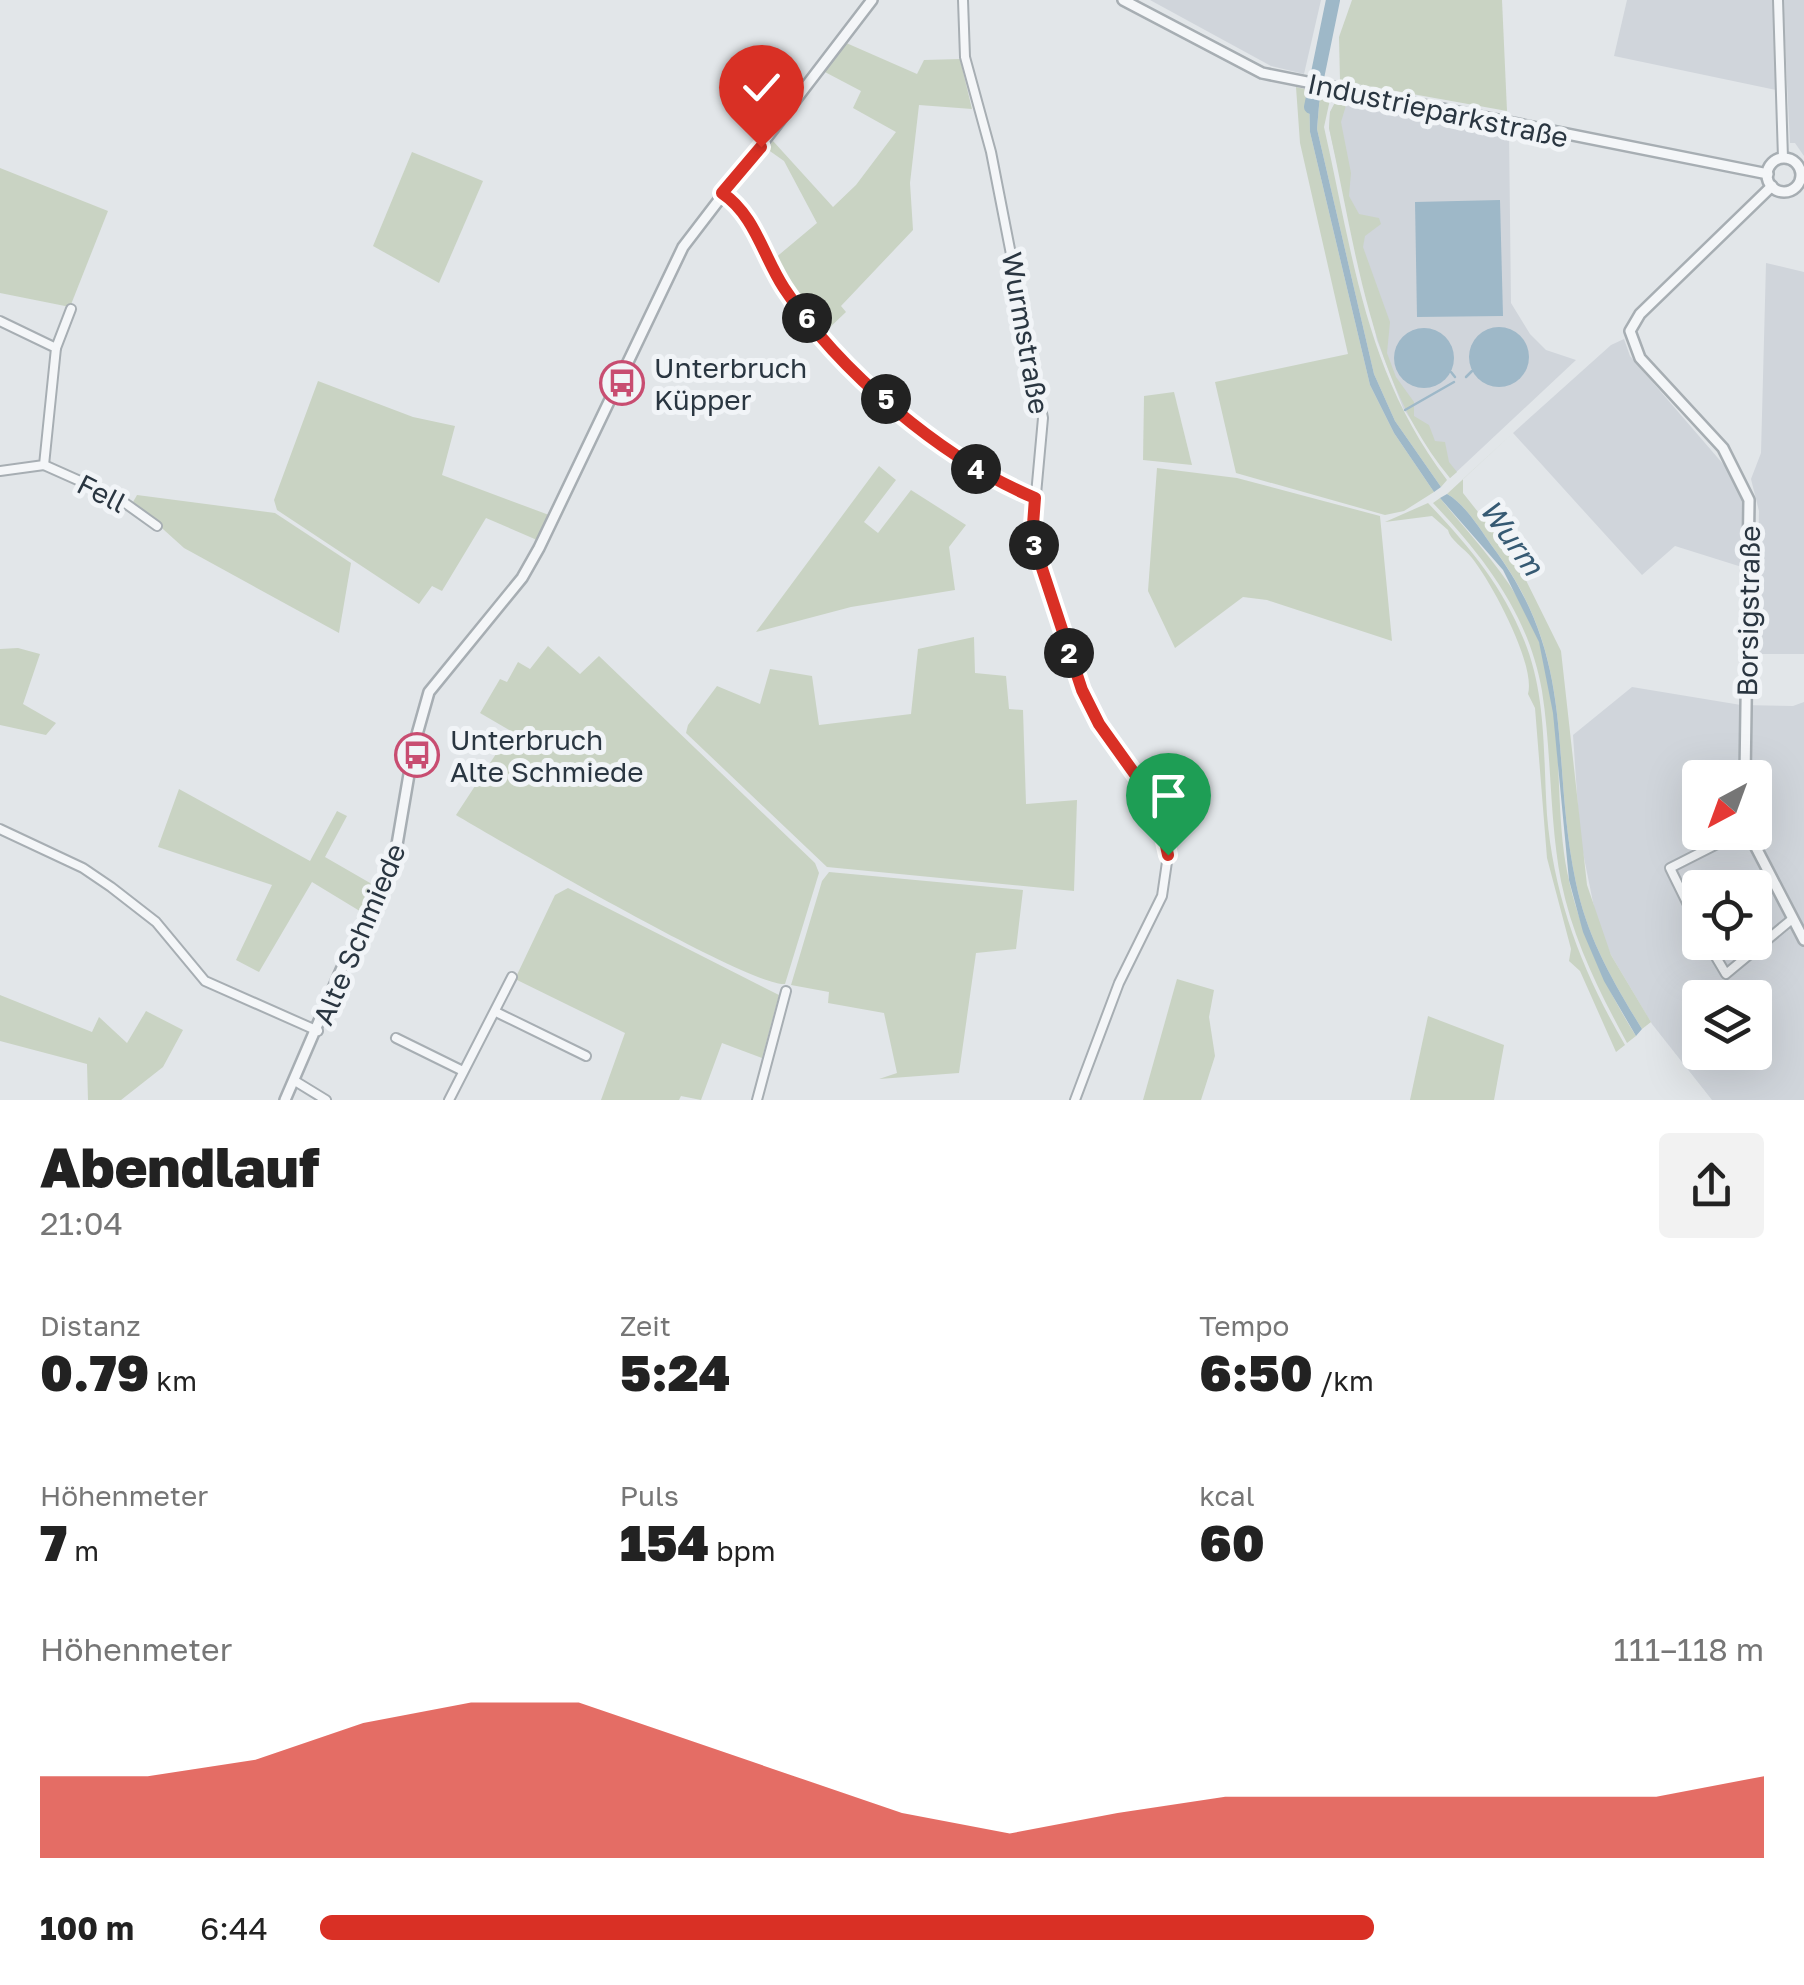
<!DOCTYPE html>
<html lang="de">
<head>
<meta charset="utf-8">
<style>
  body { margin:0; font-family:"Golos Text",sans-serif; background:#f2f2f2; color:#222; height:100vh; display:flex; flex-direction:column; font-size:38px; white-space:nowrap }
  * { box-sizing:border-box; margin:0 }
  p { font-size:32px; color:#767676 }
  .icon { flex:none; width:55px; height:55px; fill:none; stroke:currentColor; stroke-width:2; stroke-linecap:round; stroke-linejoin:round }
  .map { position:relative; height:1100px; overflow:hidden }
  .side { display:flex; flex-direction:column; background:#fff; flex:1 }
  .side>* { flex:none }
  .needle { width:65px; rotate:221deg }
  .controls { position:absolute; left:1682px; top:760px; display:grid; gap:20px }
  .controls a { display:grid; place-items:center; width:90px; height:90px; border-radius:10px; background:#fff; box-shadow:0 10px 40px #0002; font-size:50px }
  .pin { position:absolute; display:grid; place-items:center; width:85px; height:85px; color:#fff; margin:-102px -42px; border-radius:50% 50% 50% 0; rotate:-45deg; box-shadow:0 0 10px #0007 }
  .pin .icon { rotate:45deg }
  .km { position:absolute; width:50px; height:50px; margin:-25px; border-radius:50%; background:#222; color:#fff; font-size:28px; line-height:50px; text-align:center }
  .round { display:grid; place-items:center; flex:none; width:105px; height:105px; border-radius:10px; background:#f2f2f2 }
  .overview { display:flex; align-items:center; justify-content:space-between; height:170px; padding:0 40px }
  h1 { font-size:55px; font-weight:800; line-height:75px }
  .figures { display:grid; grid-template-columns:repeat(3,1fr); gap:15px; height:170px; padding:10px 40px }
  .figures div { display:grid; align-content:center }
  .figures b { font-size:50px; font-weight:800 }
  .figures small { font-size:28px; font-weight:400 }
  .figures p { font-size:28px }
  .chart { height:280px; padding:20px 40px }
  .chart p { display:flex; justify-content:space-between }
  .chart svg { width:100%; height:180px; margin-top:10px; fill:#d93025; opacity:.7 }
  ul { padding:0 40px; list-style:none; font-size:32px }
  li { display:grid; grid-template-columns:160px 120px 1fr; align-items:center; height:75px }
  li i { height:25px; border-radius:12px; background:#d93025 }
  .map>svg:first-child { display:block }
  .built { fill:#d0d5db; fill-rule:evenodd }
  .green { fill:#c9d3c3 }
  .water { fill:#9eb8c8 }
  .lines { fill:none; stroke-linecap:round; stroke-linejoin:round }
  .stream { stroke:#9eb8c8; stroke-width:2.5 }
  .river { stroke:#9eb8c8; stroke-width:14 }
  .minor-casing { stroke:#a7aeb3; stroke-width:12 }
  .tertiary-casing { stroke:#a7aeb3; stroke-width:14 }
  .minor { stroke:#f4f6f8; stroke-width:8 }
  .tertiary { stroke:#f4f6f8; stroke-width:9 }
  .route-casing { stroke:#fff; stroke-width:20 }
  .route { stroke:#d93025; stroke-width:12 }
  .labels { text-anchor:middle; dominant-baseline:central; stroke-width:10; stroke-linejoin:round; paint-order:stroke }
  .street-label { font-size:28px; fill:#2a3641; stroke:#f1f4f7 }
  .poi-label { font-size:28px; fill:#2a3641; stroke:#f1f4f7; text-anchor:start }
  .water-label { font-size:30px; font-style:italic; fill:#365a73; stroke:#f1f4f7 }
</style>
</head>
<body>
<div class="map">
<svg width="1804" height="1100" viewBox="0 0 1804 1100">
  <rect width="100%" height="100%" fill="#e2e6e9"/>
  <g class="built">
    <polygon points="1150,0 1321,0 1304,74 1271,66"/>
    <polygon points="1627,0 1773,0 1776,90 1614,56"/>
    <polygon points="1783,0 1804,0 1804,156 1795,143 1790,143"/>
    <polygon points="1338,97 1509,132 1511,303 1530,334 1546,350 1576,360 1450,478 1403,408 1377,340 1329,128 1330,112"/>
    <polygon points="1766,263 1804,272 1804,654 1756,654 1759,511 1751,479 1761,453"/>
    <polygon points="1624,339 1630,356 1736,479 1746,513 1745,568 1675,546 1642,575 1513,433 1611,345"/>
    <path d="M 1632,687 L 1741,705 L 1793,706 L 1804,702 L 1804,1100 L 1712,1100 L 1652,1024 L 1611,955 L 1597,922 L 1580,838 L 1573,735 ZM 1700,778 L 1755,778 L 1755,832 L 1700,832 ZM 1700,888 L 1755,888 L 1755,942 L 1700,942 ZM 1700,998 L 1755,998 L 1755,1052 L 1700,1052 Z"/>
  </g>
  <g class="green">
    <polygon points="1352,0 1502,0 1507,111 1340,81 1339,37"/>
    <polygon points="844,42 917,74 924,60 960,59 972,109 919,105 910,183 913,230 841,306 846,312 826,331 774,259 817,223 784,161 767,149 773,141 833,207 856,185 896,132 853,108 861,91 823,71"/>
    <polygon points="1296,87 1309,90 1310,132 1370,385 1394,433 1434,492 1404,511 1385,515 1236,473 1215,382 1348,354 1300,143"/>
    <path d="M 1320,93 L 1331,95 L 1324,127 C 1353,255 1365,372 1447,480 L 1441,487 L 1395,421 L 1374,374 L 1317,129 Z"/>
    <path d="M 1338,97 L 1348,99 L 1341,122 L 1351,173 L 1349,196 L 1359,214 L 1379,218 L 1381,224 L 1365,236 L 1363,247 L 1390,322 L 1387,353 L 1396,377 L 1414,402 L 1414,416 L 1429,425 L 1435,441 L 1445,442 L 1449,462 L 1457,472 L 1450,478 C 1369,380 1356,248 1329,128 L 1330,112 Z"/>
    <polygon points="412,152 483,181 439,283 373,246"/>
    <polygon points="0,168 108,211 70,307 0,293"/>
    <polygon points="318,381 413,417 455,426 442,475 549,515 537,540 486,518 442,591 432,586 419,604 277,510 274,500"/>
    <polygon points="1174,392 1192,465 1143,460 1144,396"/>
    <path d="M 1513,433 L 1463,479 L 1463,493 L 1516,560 L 1561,651 L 1587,885 L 1611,955 L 1651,1022 L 1642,1029 C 1613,982 1587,937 1576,883 C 1549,755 1579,660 1492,546 C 1480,529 1465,504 1447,494 Z"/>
    <polygon points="879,466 896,480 864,522 878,533 911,490 966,525 949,547 955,590 851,607 756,632"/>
    <polygon points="1157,468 1237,478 1380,516 1392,641 1267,600 1243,597 1175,648 1148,591"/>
    <polygon points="137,495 275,513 351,563 339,633 184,548 133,502"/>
    <path d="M 1440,498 C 1478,545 1517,583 1539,641 C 1563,707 1555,783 1564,853 C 1572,914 1603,984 1636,1036 L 1627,1043 C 1599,991 1573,940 1561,881 C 1549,818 1552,755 1542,691 C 1529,615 1484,557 1433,503 Z"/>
    <path d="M 1428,503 C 1468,545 1502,585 1524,640 C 1547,696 1543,756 1547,815 C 1554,899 1583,973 1625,1045 L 1616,1052 L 1580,971 L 1569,961 L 1571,949 L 1547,858 L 1535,708 L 1528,694 C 1536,665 1492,583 1472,558 C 1464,548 1450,540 1448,530 L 1432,516 L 1385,522 Z"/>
    <polygon points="974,637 975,673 1006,676 1009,709 1023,710 1026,804 1077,800 1074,891 827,867 686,733 688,725 717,686 760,704 770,669 812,676 819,725 911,714 918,649"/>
    <path d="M 548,646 L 580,674 L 599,656 L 815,863 L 819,873 L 785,984 C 752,988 500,841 456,815 L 511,731 L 480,713 L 500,679 L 507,682 L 518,662 L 530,669 Z"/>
    <polygon points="18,648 40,654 23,704 56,723 46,735 0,725 0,649"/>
    <polygon points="179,789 310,861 337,811 347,816 325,857 377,887 363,913 312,882 259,972 236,960 272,885 158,847"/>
    <polygon points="829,872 1023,890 1016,949 976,953 959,1073 879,1079 897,1073 884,1013 828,1003 829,992 791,985 822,881"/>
    <polygon points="568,888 779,995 762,1058 722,1043 701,1100 681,1096 679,1100 601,1100 625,1033 515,979 555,895"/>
    <polygon points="1177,979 1214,990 1209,1017 1215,1056 1201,1100 1143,1100"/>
    <polygon points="0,995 92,1032 99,1017 127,1043 146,1011 183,1030 163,1067 121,1100 88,1100 87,1064 0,1041"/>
    <polygon points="1428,1016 1504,1045 1494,1100 1410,1100"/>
  </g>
  <g class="water">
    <polygon points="1309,90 1320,93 1317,129 1374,374 1395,421 1441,487 1434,492 1394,433 1370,385 1310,132"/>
    <polygon points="1500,200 1503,316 1417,317 1415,202"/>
    <circle cx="1499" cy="357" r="30"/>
    <circle cx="1424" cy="358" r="30"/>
    <path d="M 1447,494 C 1465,504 1480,529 1492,546 C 1579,661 1549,755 1576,883 C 1587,937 1613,982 1642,1029 L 1636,1036 L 1604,981 L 1583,932 L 1569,880 L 1553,713 L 1539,642 L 1503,570 L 1440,498 Z"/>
  </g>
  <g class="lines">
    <g class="stream">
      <polyline points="1451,372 1455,377"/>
      <polyline points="1466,377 1472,371"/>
      <polyline points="1405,410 1454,382"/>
    </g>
    <polyline class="river" points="1311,107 1333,0"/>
    <g class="minor-casing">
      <g id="minor">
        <polyline points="963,0 965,57 991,152 1043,418 1032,538 1090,708 1157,805 1168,855 1162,896 1119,983 1075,1100"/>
        <polyline points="1778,0 1783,158"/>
        <path d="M 722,193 C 755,215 763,257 784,288 C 839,372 944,459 1035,498"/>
        <polyline points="0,321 56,348 44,465 0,471"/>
        <polyline points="56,348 71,309"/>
        <polyline points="44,465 118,498 157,526"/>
        <polyline points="0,829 83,868 111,887 156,922 205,981 318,1031"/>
        <polyline points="1700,929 1670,868 1741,832"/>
        <polyline points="1707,942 1726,974 1791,920"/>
        <polyline points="496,1012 586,1056"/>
        <polyline points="396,1038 463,1071"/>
        <polyline points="295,1081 326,1100"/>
        <polyline points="449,1100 512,977"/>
        <polyline points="757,1100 786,991"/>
      </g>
    </g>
    <g class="tertiary-casing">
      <g id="tertiary">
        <polyline points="1123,0 1262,73 1768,174"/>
        <circle cx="1784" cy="175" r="17"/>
        <polyline points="1745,778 1749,500 1723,448 1640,358 1630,331 1640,314 1772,186"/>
        <polyline points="1748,832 1804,940"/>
        <polyline points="285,1100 341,970 393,868 414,745 429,692 522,578 539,548 683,247 872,0"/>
      </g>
    </g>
    <use href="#minor" class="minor"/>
    <use href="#tertiary" class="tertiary"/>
  </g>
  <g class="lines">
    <g class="route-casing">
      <path id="route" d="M 761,147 L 722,193 C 755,215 763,256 784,288 C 839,372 944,460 1035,498 L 1032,538 L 1082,690 L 1099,724 L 1157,805 L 1168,855"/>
    </g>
    <use href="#route" class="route"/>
  </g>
  <defs>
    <g id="bus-ring" transform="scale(2.25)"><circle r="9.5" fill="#f1f4f7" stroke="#c84d71" stroke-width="1.5"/><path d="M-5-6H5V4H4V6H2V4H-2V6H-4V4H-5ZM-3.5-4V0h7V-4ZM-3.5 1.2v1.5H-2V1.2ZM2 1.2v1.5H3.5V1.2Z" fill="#c84d71"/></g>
  </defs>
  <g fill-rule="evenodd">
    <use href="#bus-ring" x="622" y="383"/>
    <use href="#bus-ring" x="417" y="755"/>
  </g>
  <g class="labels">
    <g class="street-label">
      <text transform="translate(1438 110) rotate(12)">Industrieparkstraße</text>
      <text transform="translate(1026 333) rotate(80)">Wurmstraße</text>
      <text transform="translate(102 493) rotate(27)">Fell</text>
      <text transform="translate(1748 611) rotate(-89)">Borsigstraße</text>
      <text transform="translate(359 934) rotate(-67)">Alte Schmiede</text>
    </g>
    <g class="poi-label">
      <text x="654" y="367">Unterbruch<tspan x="654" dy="32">Küpper</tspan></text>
      <text x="450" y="739">Unterbruch<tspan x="450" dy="32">Alte Schmiede</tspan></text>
    </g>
    <g class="water-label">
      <text transform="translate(1512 537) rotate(54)">Wurm</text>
    </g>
  </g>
</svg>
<div class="controls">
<a><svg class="needle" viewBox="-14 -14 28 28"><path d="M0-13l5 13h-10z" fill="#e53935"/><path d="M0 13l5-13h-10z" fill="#767676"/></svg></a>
<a><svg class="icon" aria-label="locate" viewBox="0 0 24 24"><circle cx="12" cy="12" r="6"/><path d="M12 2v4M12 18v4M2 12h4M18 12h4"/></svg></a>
<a><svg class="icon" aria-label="layers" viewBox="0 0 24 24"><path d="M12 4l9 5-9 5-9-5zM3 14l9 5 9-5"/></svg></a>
</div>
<div class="pin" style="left:1168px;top:855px;background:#1e9e55"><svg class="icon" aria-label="arrive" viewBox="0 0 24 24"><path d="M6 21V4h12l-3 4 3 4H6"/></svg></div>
<div class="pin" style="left:761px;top:147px;background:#d93025"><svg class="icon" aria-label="check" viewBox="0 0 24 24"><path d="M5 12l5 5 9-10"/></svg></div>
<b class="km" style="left:1069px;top:653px">2</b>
<b class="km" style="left:1034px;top:545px">3</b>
<b class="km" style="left:976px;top:469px">4</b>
<b class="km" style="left:886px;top:399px">5</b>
<b class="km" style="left:807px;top:318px">6</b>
</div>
<section class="side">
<div class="overview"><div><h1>Abendlauf</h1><p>21:04</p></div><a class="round"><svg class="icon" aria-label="share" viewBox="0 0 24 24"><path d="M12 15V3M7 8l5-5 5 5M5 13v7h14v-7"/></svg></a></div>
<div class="figures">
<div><p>Distanz</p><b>0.79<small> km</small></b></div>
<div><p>Zeit</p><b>5:24</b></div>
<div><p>Tempo</p><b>6:50<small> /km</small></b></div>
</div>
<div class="figures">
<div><p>Höhenmeter</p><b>7<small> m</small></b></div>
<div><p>Puls</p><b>154<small> bpm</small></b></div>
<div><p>kcal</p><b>60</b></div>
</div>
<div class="chart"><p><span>Höhenmeter</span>111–118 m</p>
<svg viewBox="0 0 160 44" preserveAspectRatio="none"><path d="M0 44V24L10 24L20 20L30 11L40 6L50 6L60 15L70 24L80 33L90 38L100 33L110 29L120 29L130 29L140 29L150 29L160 24V44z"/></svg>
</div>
<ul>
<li><b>100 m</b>6:44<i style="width:73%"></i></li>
</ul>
</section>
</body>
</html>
